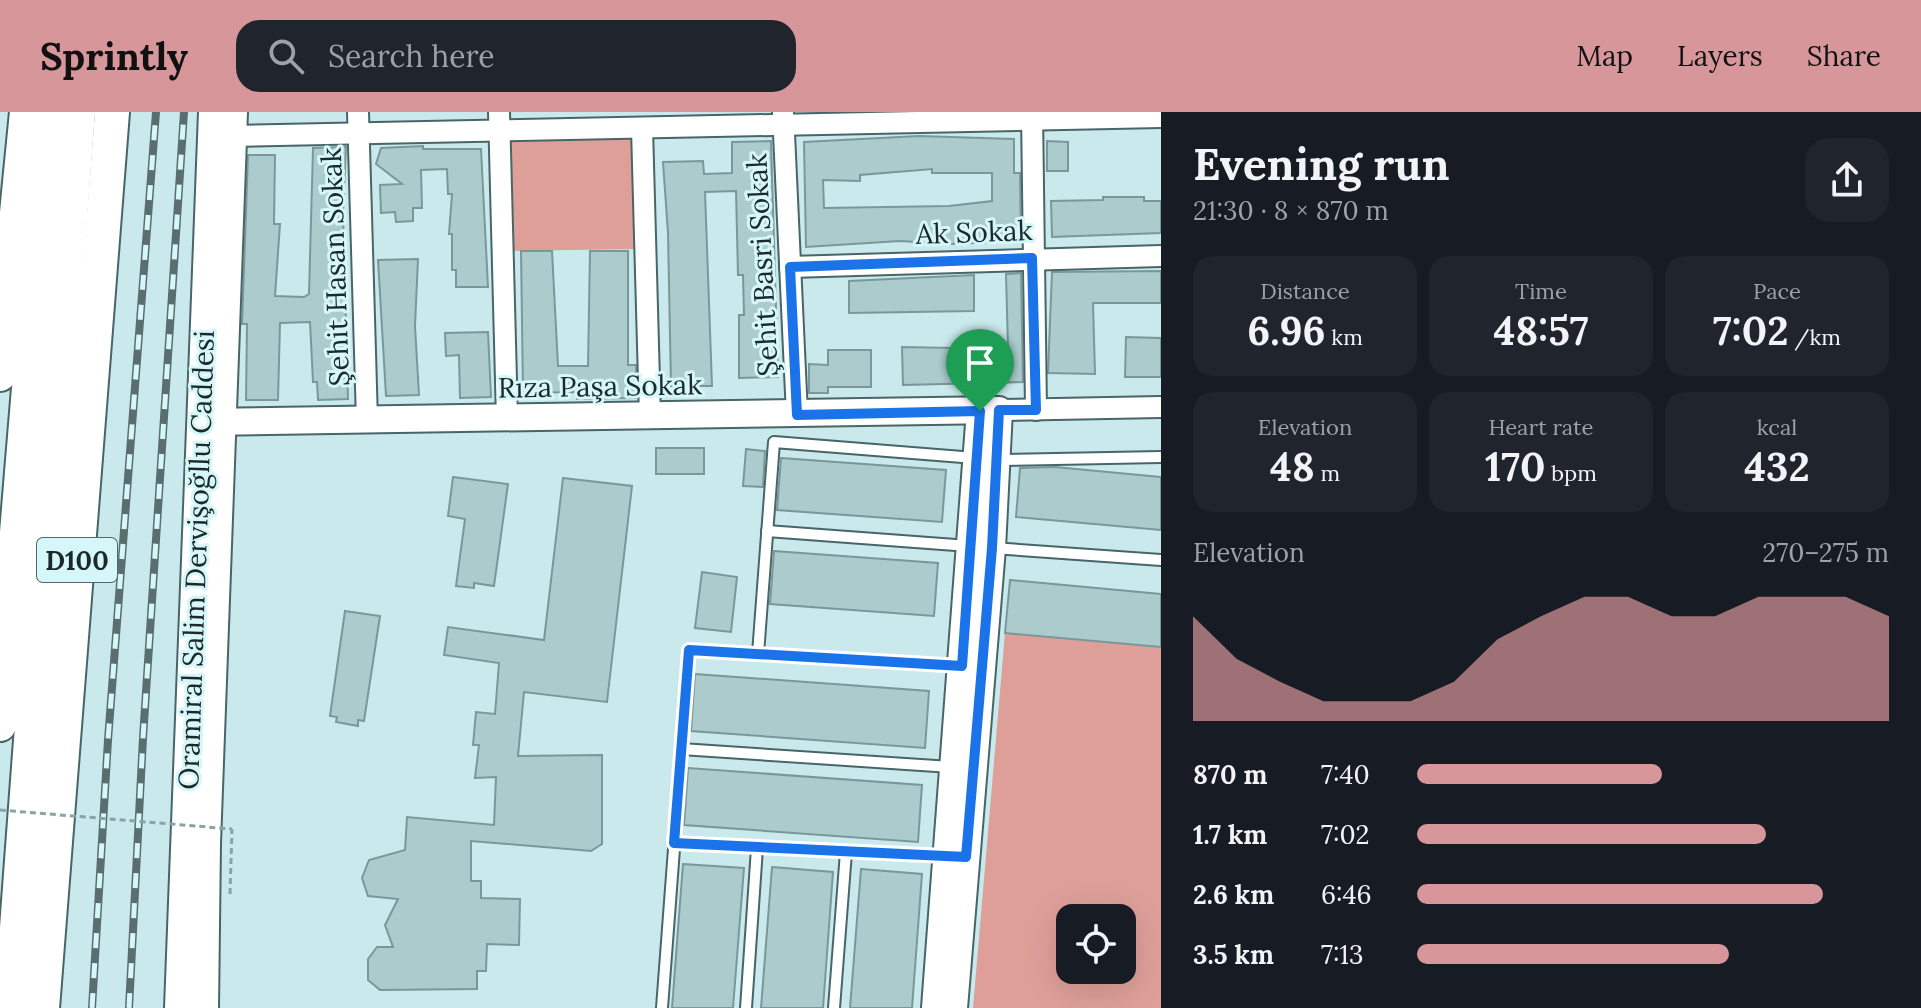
<!DOCTYPE html>
<html lang="en">
<head>
<meta charset="utf-8">
<style>
  body { margin:0; font-family:Lora,serif; background:#20242c; color:#f1f3f6; height:100vh; display:flex; flex-direction:column; font-size:30px; white-space:nowrap }
  * { box-sizing:border-box; margin:0 }
  p { font-size:26px; color:#9ea1a6 }
  .icon { flex:none; width:44px; height:44px; fill:none; stroke:currentColor; stroke-width:2; stroke-linecap:round; stroke-linejoin:round }
  .map { position:relative; flex:1; overflow:hidden }
  .side { display:flex; flex-direction:column; background:#171b24; width:760px }
  .side>* { flex:none }
  .fabs { position:absolute; left:1056px; top:792px; display:grid; gap:16px }
  .fabs a { display:grid; place-items:center; width:80px; height:80px; border-radius:16px; background:#171b24; box-shadow:0 8px 32px #0002; font-size:40px }
  .pin { position:absolute; display:grid; place-items:center; width:68px; height:68px; color:#fff; margin:-82px -34px; border-radius:50% 50% 50% 0; rotate:-45deg; box-shadow:0 0 8px #0007 }
  .pin .icon { rotate:45deg }
  .round { display:grid; place-items:center; flex:none; width:84px; height:84px; border-radius:24px; background:#20242c }
  .head { display:flex; align-items:center; justify-content:space-between; height:136px; padding:0 32px }
  h1 { font-size:44px; font-weight:700; line-height:60px }
  .metrics { display:grid; grid-template-columns:repeat(3,1fr); gap:12px; height:136px; padding:8px 32px }
  .metrics div { display:grid; align-content:center; border-radius:20px; background:#20242c; text-align:center }
  .metrics b { font-size:40px; font-weight:700 }
  .metrics small { font-size:22px; font-weight:400 }
  .metrics p { font-size:22px }
  .chart { height:224px; padding:16px 32px }
  .chart p { display:flex; justify-content:space-between }
  .chart svg { width:100%; height:144px; margin-top:8px; fill:#d6969a; opacity:.7 }
  ul { padding:0 32px; list-style:none; font-size:26px }
  li { display:grid; grid-template-columns:128px 96px 1fr; align-items:center; height:60px }
  li i { height:20px; border-radius:10px; background:#d6969a }
  header { display:flex; align-items:center; gap:48px; box-sizing:border-box; height:112px; padding:0 40px; background:#d6969a; color:#111 }
  header strong { font-size:38px }
  nav { display:flex; gap:44px; margin-inline-start:auto; font-size:28px }
  .search { width:560px; height:72px; background:#20242c; display:flex; align-items:center; gap:20px; box-sizing:border-box; padding:0 28px; border-radius:24px; color:#9ea1a6; font-size:30px }
  main { display:flex; flex:1; min-height:0 }
  .map>svg:first-child { display:block }
  .green { fill:#de9f99; fill-rule:evenodd }
  .building { fill:#abcbcd; stroke:#7a989a; stroke-width:2; fill-rule:evenodd }
  .lines { fill:none; stroke-linecap:round; stroke-linejoin:round }
  .service-casing { stroke:#486567; stroke-width:14 }
  .minor-casing { stroke:#486567; stroke-width:24 }
  .tertiary-casing { stroke:#486567; stroke-width:30 }
  .secondary-casing { stroke:#486567; stroke-width:32 }
  .primary-casing { stroke:#486567; stroke-width:36 }
  .trunk-casing { stroke:#486567; stroke-width:38 }
  .path { stroke:#8aa3a5; stroke-width:3; stroke-dasharray:6 4; stroke-linecap:butt }
  .service { stroke:#fff; stroke-width:10 }
  .minor { stroke:#fff; stroke-width:20 }
  .tertiary { stroke:#fff; stroke-width:26 }
  .secondary { stroke:#fff; stroke-width:28 }
  .primary { stroke:#fff; stroke-width:32 }
  .trunk { stroke:#fff; stroke-width:34 }
  .rail-casing { stroke:#5b6e6f; stroke-width:8 }
  .rail { stroke:#d6f7f9; stroke-width:5; stroke-dasharray:15; stroke-linecap:butt }
  .path-bridge { stroke:#8aa3a5; stroke-width:3; stroke-dasharray:6 4; stroke-linecap:butt }
  .route-casing { stroke:#fff; stroke-width:16 }
  .route { stroke:#1a73e8; stroke-width:10 }
  .labels { text-anchor:middle; dominant-baseline:central; stroke-width:6; stroke-linejoin:round; paint-order:stroke }
  .shield { fill:#d6f7f9; stroke:#546667; stroke-width:2 }
  .shield-label { font-size:26px; font-weight:bold; fill:#1c2829 }
  .street-label { font-size:28px; fill:#1c2829; stroke:#d6f7f9 }
</style>
</head>
<body>
<header>
<strong>Sprintly</strong>
<div class="search"><svg class="icon" aria-label="search" viewBox="0 0 24 24"><circle cx="10" cy="10" r="6"/><path d="M15 15l6 6"/></svg>Search here</div>
<nav><a>Map</a><a>Layers</a><a>Share</a></nav>
</header>
<main>
<div class="map">
<svg width="1161" height="896" viewBox="0 0 1161 896">
  <rect width="100%" height="100%" fill="#c9e9ec"/>
  <g class="green">
    <polygon points="635,25 636,137 508,139 507,27"/>
    <path d="M 1005,521 L 1161,535 L 1161,896 L 973,896 ZM 1070,806 L 1122,806 L 1122,858 L 1070,858 Z"/>
  </g>
  <g class="building">
    <path d="M 919,24 L 1014,27 L 1014,61 L 1020,61 L 1021,129 L 951,132 L 900,129 L 806,135 L 804,30 ZM 932,57 L 932,61 L 992,61 L 992,89 L 949,94 L 824,96 L 823,68 L 860,69 L 860,63 Z"/>
    <polygon points="771,29 778,265 739,266 739,203 744,203 743,163 738,163 736,79 705,80 712,274 671,274 668,121 663,50 703,49 704,62 732,61 732,30"/>
    <polygon points="1047,29 1068,30 1068,59 1047,59"/>
    <polygon points="423,34 423,37 481,37 488,175 456,175 456,158 452,158 452,122 449,122 452,82 448,82 447,57 421,58 422,96 413,96 413,109 396,110 395,100 381,101 380,73 402,72 376,52 381,36"/>
    <polygon points="346,35 343,100 348,287 318,288 317,270 313,270 310,210 280,211 278,288 246,288 247,212 242,212 248,43 275,43 274,112 280,112 275,184 304,185 309,182 313,36"/>
    <polygon points="1103,85 1144,85 1144,89 1161,89 1161,121 1052,125 1051,89 1103,88"/>
    <polygon points="521,139 552,139 558,254 588,254 590,139 628,139 628,253 636,253 636,286 577,287 577,280 523,281"/>
    <polygon points="418,147 415,214 419,283 386,284 378,148"/>
    <polygon points="1161,159 1161,191 1093,191 1095,262 1048,261 1052,160"/>
    <polygon points="1021,161 1023,270 903,273 902,235 1008,237 1006,162"/>
    <polygon points="974,163 974,199 849,201 849,169"/>
    <polygon points="488,220 491,285 460,286 459,243 446,244 445,221"/>
    <polygon points="1126,225 1161,226 1161,265 1125,265"/>
    <polygon points="828,238 871,238 871,275 828,275 828,281 809,281 809,252 828,253"/>
    <rect x="656" y="336" width="48" height="26"/>
    <polygon points="746,337 765,339 763,375 743,374"/>
    <polygon points="781,346 946,358 942,410 777,398"/>
    <polygon points="1055,355 1161,365 1161,418 1016,405 1020,356"/>
    <polygon points="453,365 508,372 494,474 474,471 474,476 456,474 465,407 448,404"/>
    <polygon points="563,366 632,374 607,590 524,580 518,644 602,643 602,732 591,739 471,729 471,769 481,769 481,786 520,787 519,833 487,832 486,859 477,859 477,877 380,878 368,868 368,847 377,835 393,835 385,813 398,787 368,784 362,766 369,748 405,738 407,705 494,713 496,665 475,666 479,633 473,633 476,600 495,602 499,551 444,543 448,515 544,528"/>
    <polygon points="774,439 938,451 934,504 770,492"/>
    <polygon points="702,460 737,465 731,520 695,516"/>
    <polygon points="1010,468 1161,482 1161,535 1005,521"/>
    <polygon points="345,499 380,504 364,609 358,608 358,614 336,610 337,605 330,604"/>
    <polygon points="695,562 929,579 925,636 691,619"/>
    <polygon points="688,656 922,673 918,730 684,713"/>
    <polygon points="683,752 744,756 733,896 672,896"/>
    <polygon points="772,755 833,760 823,896 761,896"/>
    <polygon points="861,757 922,762 912,896 850,896"/>
  </g>
  <g class="lines">
    <g class="service-casing">
      <g id="service">
        <polyline points="998,348 1161,345"/>
        <polyline points="767,419 969,434"/>
        <polyline points="993,436 1161,448"/>
        <polyline points="758,542 774,330 975,346"/>
        <polyline points="681,637 951,655"/>
        <polyline points="674,731 944,744"/>
        <polyline points="662,896 689,538 959,554"/>
        <polyline points="746,896 757,736"/>
        <polyline points="834,896 846,740"/>
      </g>
    </g>
    <g class="minor-casing">
      <g id="minor">
        <polyline points="358,0 367,309"/>
        <polyline points="499,0 507,307"/>
        <polyline points="783,0 797,303"/>
        <polyline points="1032,0 1036,298"/>
        <polyline points="642,16 650,305"/>
        <polyline points="232,24 1161,5"/>
        <polyline points="790,155 1161,144"/>
        <polyline points="999,298 1161,295"/>
      </g>
    </g>
    <g class="tertiary-casing">
      <g id="tertiary">
        <polyline points="203,310 999,298 992,436 954,896"/>
        <polyline points="935,896 980,299"/>
      </g>
    </g>
    <g class="secondary-casing">
      <g id="secondary">
        <polyline points="179,896 213,0"/>
        <polyline points="204,896 206,731 233,0"/>
      </g>
    </g>
    <g class="primary-casing">
      <g id="primary">
        <polyline points="0,263 26,0"/>
        <polyline points="0,613 51,0"/>
      </g>
    </g>
    <g class="trunk-casing">
      <g id="trunk">
        <polyline points="11,896 78,0"/>
        <polyline points="42,896 112,0"/>
      </g>
    </g>
    <polyline class="path" points="230,782 232,717"/>
    <use href="#service" class="service"/>
    <use href="#minor" class="minor"/>
    <use href="#tertiary" class="tertiary"/>
    <use href="#secondary" class="secondary"/>
    <use href="#primary" class="primary"/>
    <use href="#trunk" class="trunk"/>
    <g class="rail-casing">
      <g id="rail">
        <polyline points="92,896 108,628 156,0"/>
        <polyline points="129,896 143,626 184,0"/>
      </g>
    </g>
    <use href="#rail" class="rail"/>
    <polyline class="path-bridge" points="0,698 232,717"/>
  </g>
  <g class="lines">
    <g class="route-casing">
      <polygon id="route" points="1032,146 1036,298 999,298 992,436 966,745 674,731 689,538 962,554 980,299 797,303 790,155"/>
    </g>
    <use href="#route" class="route"/>
  </g>
  <g class="labels">
    <rect class="shield" x="37" y="426" width="80" height="44" rx="6"/>
    <g class="shield-label">
      <text x="77" y="448">D100</text>
    </g>
    <g class="street-label">
      <text transform="translate(974 120) rotate(-2)">Ak Sokak</text>
      <text transform="translate(762 153) rotate(-93)">Şehit Basri Sokak</text>
      <text transform="translate(335 155) rotate(-92)">Şehit Hasan Sokak</text>
      <text transform="translate(600 274) rotate(-1)">Rıza Paşa Sokak</text>
      <text transform="translate(196 448) rotate(-88)">Oramiral Salim Dervişoğllu Caddesi</text>
    </g>
  </g>
</svg>
<div class="fabs">
<a><svg class="icon" aria-label="locate" viewBox="0 0 24 24"><circle cx="12" cy="12" r="6"/><path d="M12 2v4M12 18v4M2 12h4M18 12h4"/></svg></a>
</div>
<div class="pin" style="left:980px;top:299px;background:#1e9e55"><svg class="icon" aria-label="arrive" viewBox="0 0 24 24"><path d="M6 21V4h12l-3 4 3 4H6"/></svg></div>
</div>
<section class="side">
<div class="head"><div><h1>Evening run</h1><p>21:30 · 8 × 870 m</p></div><a class="round"><svg class="icon" aria-label="share" viewBox="0 0 24 24"><path d="M12 15V3M7 8l5-5 5 5M5 13v7h14v-7"/></svg></a></div>
<div class="metrics">
<div><p>Distance</p><b>6.96<small> km</small></b></div>
<div><p>Time</p><b>48:57</b></div>
<div><p>Pace</p><b>7:02<small> /km</small></b></div>
</div>
<div class="metrics">
<div><p>Elevation</p><b>48<small> m</small></b></div>
<div><p>Heart rate</p><b>170<small> bpm</small></b></div>
<div><p>kcal</p><b>432</b></div>
</div>
<div class="chart"><p><span>Elevation</span>270–275 m</p>
<svg viewBox="0 0 160 44" preserveAspectRatio="none"><path d="M0 44V12L10 25L20 32L30 38L40 38L50 38L60 32L70 19L80 12L90 6L100 6L110 12L120 12L130 6L140 6L150 6L160 12V44z"/></svg>
</div>
<ul>
<li><b>870 m</b>7:40<i style="width:52%"></i></li>
<li><b>1.7 km</b>7:02<i style="width:74%"></i></li>
<li><b>2.6 km</b>6:46<i style="width:86%"></i></li>
<li><b>3.5 km</b>7:13<i style="width:66%"></i></li>
</ul>
</section>
</main>
</body>
</html>
